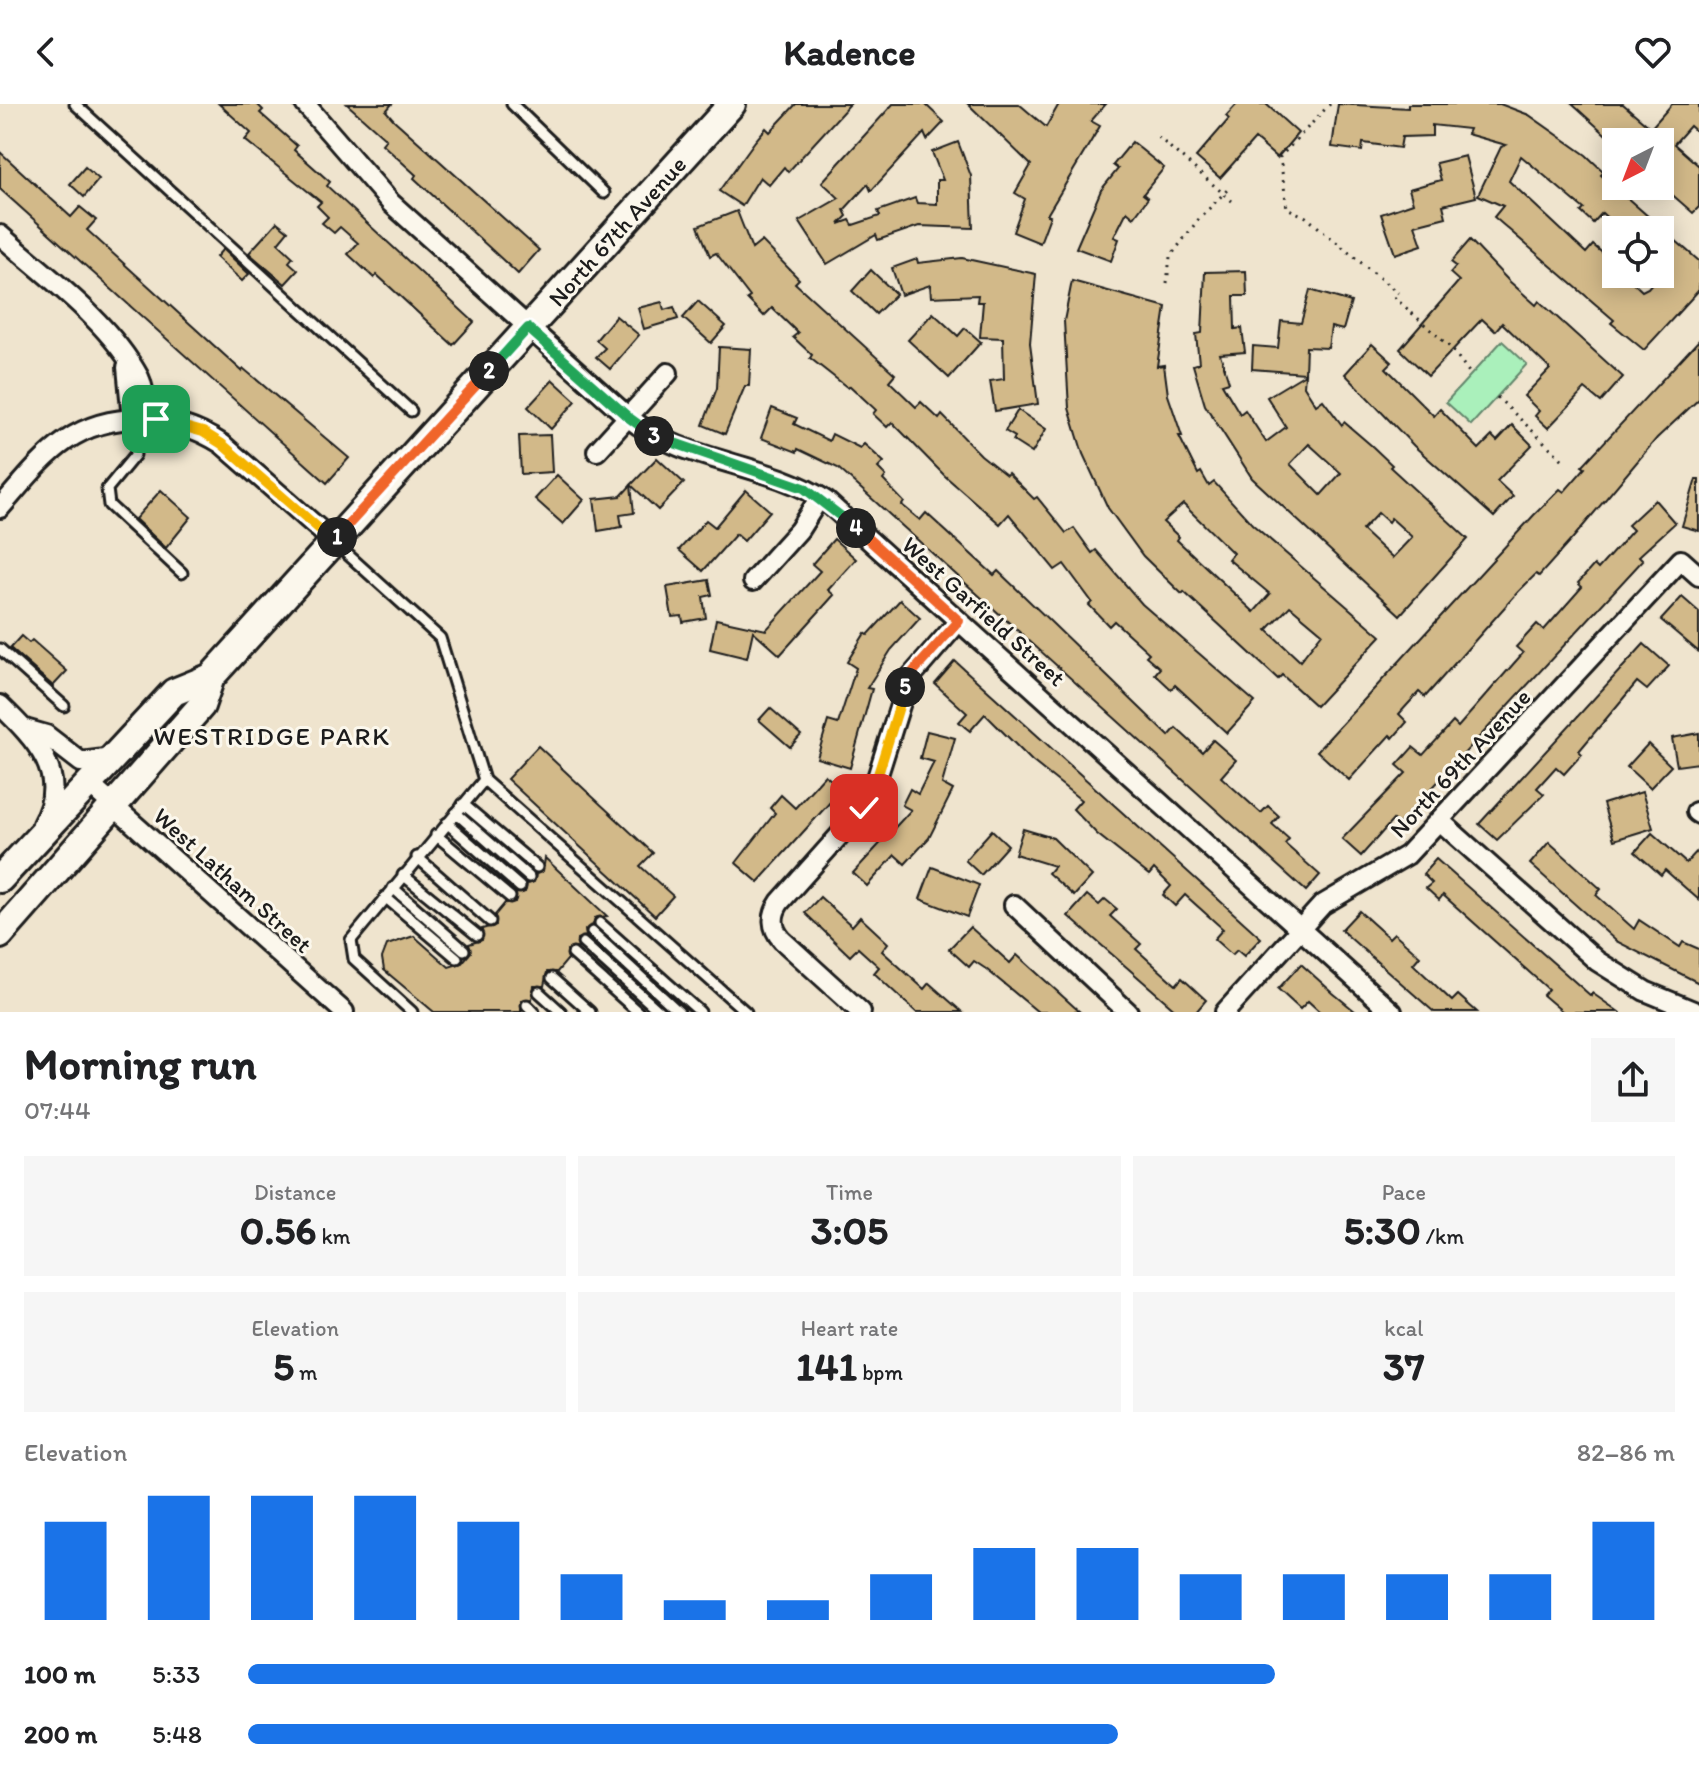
<!DOCTYPE html>
<html lang="en">
<head>
<meta charset="utf-8">
<style>
  body { margin:0; font-family:Itim,sans-serif; background:#f6f6f6; color:#202124; height:100vh; display:flex; flex-direction:column; font-size:30px; white-space:nowrap }
  * { box-sizing:border-box; margin:0 }
  p { font-size:26px; color:#757577 }
  .icon { flex:none; width:44px; height:44px; fill:none; stroke:currentColor; stroke-width:2; stroke-linecap:round; stroke-linejoin:round }
  .map { position:relative; height:908px; overflow:hidden }
  .details { display:flex; flex-direction:column; background:#fff; flex:1 }
  .details>* { flex:none }
  .needle { width:52px; rotate:222deg }
  .buttons { position:absolute; left:1602px; top:24px; display:grid; gap:16px }
  .buttons a { display:grid; place-items:center; width:72px; height:72px; border-radius:0px; background:#fff; box-shadow:0 4px 20px #0003; font-size:40px }
  .pin { position:absolute; display:grid; place-items:center; width:68px; height:68px; color:#fff; margin:-34px; border-radius:16px; box-shadow:0 4px 12px #0006 }
  .km { position:absolute; width:40px; height:40px; margin:-20px; border-radius:50%; background:#222; color:#fff; font-size:22px; line-height:40px; text-align:center }
  .round { display:grid; place-items:center; flex:none; width:84px; height:84px; border-radius:0px; background:#f6f6f6 }
  .head { display:flex; align-items:center; justify-content:space-between; height:136px; padding:0 24px }
  h1 { font-size:44px; font-weight:700; line-height:60px }
  .metrics { display:grid; grid-template-columns:repeat(3,1fr); gap:12px; height:136px; padding:8px 24px }
  .metrics div { display:grid; align-content:center; border-radius:0px; background:#f6f6f6; text-align:center }
  .metrics b { font-size:40px; font-weight:700 }
  .metrics small { font-size:22px; font-weight:400 }
  .metrics p { font-size:22px }
  .chart { height:224px; padding:16px 24px }
  .chart p { display:flex; justify-content:space-between }
  .chart svg { width:100%; height:144px; margin-top:8px; stroke:#1a73e8; stroke-width:6 }
  ul { padding:0 24px; list-style:none; font-size:26px }
  li { display:grid; grid-template-columns:128px 96px 1fr; align-items:center; height:60px }
  li i { height:20px; border-radius:10px; background:#1a73e8 }
  header { display:flex; justify-content:space-between; align-items:center; height:104px; padding:0 24px; background:#fff; font-size:36px; font-weight:700 }
  .map>svg:first-child { display:block }
  .green { fill:#aaf0bb; stroke:#63866c; stroke-width:2 }
  .building { fill:#d2b989; stroke:#1c1c1c; stroke-width:2; fill-rule:evenodd }
  .lines { fill:none; stroke-linecap:round; stroke-linejoin:round }
  .service-casing { stroke:#1c1c1c; stroke-width:15 }
  .minor-casing { stroke:#1c1c1c; stroke-width:24 }
  .secondary-casing { stroke:#1c1c1c; stroke-width:32 }
  .path { stroke:#1c1c1c; stroke-width:3; stroke-dasharray:2 6; stroke-linecap:butt }
  .service { stroke:#fbf7ec; stroke-width:9 }
  .minor { stroke:#fbf7ec; stroke-width:18 }
  .secondary { stroke:#fbf7ec; stroke-width:26 }
  .split-1-casing { stroke:#fff; stroke-width:16 }
  .split-2-casing { stroke:#fff; stroke-width:16 }
  .split-3-casing { stroke:#fff; stroke-width:16 }
  .split-4-casing { stroke:#fff; stroke-width:16 }
  .split-5-casing { stroke:#fff; stroke-width:16 }
  .split-6-casing { stroke:#fff; stroke-width:16 }
  .split-1 { stroke:#f5b400; stroke-width:10 }
  .split-2 { stroke:#f0652b; stroke-width:10 }
  .split-3 { stroke:#22a559; stroke-width:10 }
  .split-4 { stroke:#22a559; stroke-width:10 }
  .split-5 { stroke:#f0652b; stroke-width:10 }
  .split-6 { stroke:#f5b400; stroke-width:10 }
  .labels { text-anchor:middle; dominant-baseline:central; stroke-width:6; stroke-linejoin:round; paint-order:stroke }
  .street-label { font-size:24px; fill:#1c1c1c; stroke:#fbf7ec }
  .neighbourhood-label { font-size:26px; letter-spacing:2px; fill:#1c1c1c; stroke:#fbf7ec }
</style>
</head>
<body>
<header><svg class="icon" aria-label="back" viewBox="0 0 24 24"><path d="M15 5l-7 7 7 7"/></svg>Kadence<svg class="icon" aria-label="heart" viewBox="0 0 24 24"><path d="M12 20l-8-8c-3-5 5-10 8-4 3-6 11-1 8 4z"/></svg></header>
<div class="map">
<svg width="1699" height="908" viewBox="0 0 1699 908">
  <rect width="100%" height="100%" fill="#efe4ce"/>
  <filter id="ink" filterUnits="userSpaceOnUse"><feTurbulence type="fractalNoise" baseFrequency=".0125" numOctaves="2"/><feDisplacementMap in="SourceGraphic" scale="16" xChannelSelector="R" yChannelSelector="G"/><feConvolveMatrix kernelMatrix="1 2 1 2 8 2 1 2 1" color-interpolation-filters="sRGB"/></filter>
  <g filter="url(#ink)">
    <polygon class="green" points="1502,237 1527,260 1471,321 1446,298"/>
    <g class="building">
      <polygon points="219,0 257,0 263,6 260,9 297,42 294,46 330,78 327,82 474,218 453,241 377,171 374,174 348,150 358,139 340,123 334,129 322,119 328,113 317,102 321,98 245,36 251,29"/>
      <polygon points="347,0 392,0 386,7 394,16 539,146 518,170 414,74 416,71 382,40 386,35"/>
      <polygon points="796,0 850,0 788,68 784,63 769,81 760,73 742,102 719,87 755,37 766,24 770,28"/>
      <polygon points="893,0 925,0 944,18 927,36 924,29 871,87 868,80 844,106 847,112 839,120 850,116 853,121 880,112 878,107 915,94 917,99 937,100 937,76 943,76 932,48 958,38 971,72 973,124 919,122 878,136 876,131 827,160 799,117 839,94 822,78"/>
      <polygon points="968,0 1019,0 1046,23 1059,0 1106,0 1091,17 1100,22 1047,111 1050,112 1040,139 1013,128 1025,95 1015,89 1031,61"/>
      <polygon points="1237,0 1266,0 1298,29 1277,54 1255,35 1220,74 1196,53 1229,15 1226,12"/>
      <path d="M 1338,0 L 1408,4 L 1408,0 L 1500,0 L 1529,11 L 1586,51 L 1604,68 L 1601,71 L 1699,157 L 1699,186 L 1644,246 L 1611,219 L 1614,216 L 1494,113 L 1503,102 L 1478,91 L 1501,43 L 1506,41 L 1467,30 L 1469,25 L 1432,21 L 1432,32 L 1402,33 L 1400,44 L 1363,39 L 1362,47 L 1332,43 ZM 1521,52 L 1584,105 L 1581,108 L 1593,119 L 1602,109 L 1620,126 L 1660,126 L 1660,170 L 1648,184 L 1642,187 L 1624,170 L 1616,170 L 1612,157 L 1593,141 L 1586,149 L 1509,77 Z"/>
      <polygon points="1572,0 1623,0 1651,24 1672,0 1699,0 1699,30 1690,22 1674,40 1699,62 1699,103 1693,109 1660,80 1660,38 1614,38"/>
      <polygon points="1132,38 1164,64 1143,90 1148,94 1134,113 1127,107 1114,133 1119,135 1111,157 1076,144 1101,86 1118,65 1113,61"/>
      <polygon points="0,48 71,113 80,103 96,116 87,126 242,267 244,265 349,354 327,379 0,85"/>
      <polygon points="1465,52 1476,93 1443,101 1446,113 1415,121 1422,141 1395,150 1381,110 1413,99 1409,85 1441,76 1436,59"/>
      <polygon points="85,63 99,75 84,93 70,80"/>
      <polygon points="737,107 752,145 762,137 799,175 795,179 895,270 889,277 916,303 921,298 939,315 942,311 981,351 1006,371 1008,369 1034,395 1037,393 1066,429 1074,424 1092,449 1096,446 1142,500 1255,598 1227,629 1175,581 1171,585 1155,570 1160,564 1146,552 1149,549 1114,517 1109,522 1089,501 1092,498 1064,460 1055,466 1009,410 1000,420 945,372 892,318 887,323 873,310 876,306 850,282 848,284 810,254 812,251 793,233 798,229 772,204 764,212 747,195 750,193 716,149 710,152 698,122"/>
      <polygon points="277,118 288,127 278,139 293,153 289,158 298,166 285,180 249,149"/>
      <polygon points="1470,136 1508,176 1536,201 1539,197 1623,273 1601,298 1585,285 1548,324 1535,312 1539,307 1524,292 1550,265 1502,219 1495,227 1482,215 1428,272 1400,245 1459,177 1450,169 1456,162 1451,158"/>
      <polygon points="223,145 249,170 242,177 216,153"/>
      <polygon points="962,154 1036,170 1030,239 1038,300 995,307 990,277 1004,275 1003,234 980,233 983,198 977,198 978,191 931,193 930,181 901,191 892,164 917,155 918,159"/>
      <polygon points="871,166 896,190 876,210 852,187"/>
      <path d="M 1246,167 L 1247,192 L 1234,192 L 1235,225 L 1242,224 L 1245,248 L 1220,250 L 1229,278 L 1222,280 L 1240,310 L 1245,306 L 1266,338 L 1286,323 L 1267,293 L 1305,270 L 1304,282 L 1316,301 L 1323,296 L 1342,321 L 1344,318 L 1372,342 L 1392,361 L 1390,363 L 1468,435 L 1400,511 L 1252,374 L 1205,301 L 1193,261 L 1199,259 L 1196,230 L 1202,229 L 1205,168 ZM 1309,340 L 1341,369 L 1321,391 L 1290,360 ZM 1378,409 L 1388,418 L 1391,414 L 1412,433 L 1392,454 L 1362,426 Z"/>
      <path d="M 1072,177 L 1166,203 L 1157,262 L 1164,261 L 1168,291 L 1182,332 L 1179,332 L 1198,370 L 1201,368 L 1209,382 L 1214,378 L 1252,420 L 1381,532 L 1316,602 L 1282,571 L 1278,575 L 1184,488 L 1182,490 L 1143,452 L 1108,404 L 1083,350 L 1069,304 L 1064,217 ZM 1183,400 L 1233,449 L 1228,455 L 1270,490 L 1254,508 L 1177,436 L 1179,433 L 1163,418 ZM 1290,502 L 1322,529 L 1300,557 L 1267,526 Z"/>
      <polygon points="1310,186 1351,198 1343,226 1331,223 1328,244 1306,243 1305,269 1252,265 1253,242 1278,244 1281,217 1301,219"/>
      <polygon points="698,197 726,222 711,239 683,214"/>
      <polygon points="662,198 664,206 674,203 678,215 644,225 638,204"/>
      <polygon points="933,209 958,232 965,224 981,238 949,274 908,236"/>
      <polygon points="616,212 639,231 610,265 596,253 605,244 596,236"/>
      <polygon points="1699,236 1699,295 1657,334 1573,434 1539,472 1536,470 1518,488 1425,593 1419,588 1399,610 1407,618 1393,634 1390,631 1349,676 1317,647 1534,411 1560,385 1564,388 1585,364 1582,362"/>
      <polygon points="1372,240 1392,258 1386,264 1434,312 1440,305 1479,345 1492,332 1497,337 1512,321 1532,341 1497,377 1513,392 1494,413 1414,342 1345,270"/>
      <polygon points="719,243 751,245 749,282 745,282 725,330 703,321 717,284"/>
      <polygon points="553,276 576,297 551,325 528,303"/>
      <polygon points="772,304 797,314 794,320 829,337 832,330 860,344 864,340 884,358 878,364 886,372 883,376 904,398 902,401 920,416 926,409 994,471 998,467 1169,632 1176,624 1202,648 1213,636 1236,656 1221,673 1261,709 1268,702 1279,712 1272,720 1289,735 1285,740 1320,771 1306,787 838,364 798,345 797,348 761,334"/>
      <polygon points="1018,306 1046,325 1032,349 1013,337 1015,333 1005,327"/>
      <polygon points="550,331 552,368 521,370 519,332"/>
      <polygon points="657,354 684,379 658,406 631,381"/>
      <polygon points="557,371 584,396 563,420 535,395"/>
      <polygon points="1696,375 1699,375 1699,427 1682,422"/>
      <polygon points="631,381 634,409 620,411 622,423 598,427 594,395 621,392"/>
      <polygon points="161,386 191,413 166,444 135,415"/>
      <polygon points="746,386 770,407 744,437 736,430 703,467 679,446 706,416 715,423"/>
      <polygon points="1655,396 1675,419 1639,452 1643,456 1398,721 1393,716 1361,752 1342,735 1406,669 1397,661 1413,643 1423,651 1453,618 1458,623 1523,549 1516,543 1537,520 1544,526 1582,483 1578,479 1594,461 1598,465 1633,426 1628,421"/>
      <polygon points="834,435 856,455 828,486 834,491 780,551 753,527 747,554 710,545 716,515 766,526 820,467 812,460"/>
      <polygon points="709,476 712,491 703,493 706,514 683,518 682,512 672,513 667,483"/>
      <polygon points="1682,493 1699,508 1699,548 1661,516"/>
      <polygon points="900,496 920,514 891,546 867,584 872,585 850,664 817,654 828,617 838,620 856,564 847,558 865,529 868,531"/>
      <polygon points="21,532 29,539 32,536 67,567 53,582 10,544"/>
      <polygon points="1644,540 1669,562 1647,586 1637,578 1579,647 1582,650 1564,670 1556,663 1537,684 1544,690 1497,736 1479,720"/>
      <polygon points="955,557 1261,834 1244,852 1237,846 1232,851 1214,835 1223,825 1185,791 1175,802 1163,791 1171,782 1154,765 1149,771 1097,730 1073,705 1081,696 1032,657 985,610 970,627 959,618 967,609 935,580"/>
      <polygon points="770,604 801,631 790,643 759,616"/>
      <polygon points="927,627 955,634 942,680 953,686 929,734 905,760 895,751 867,782 853,769 911,706 902,701 910,685 918,690 934,658 920,654"/>
      <polygon points="1699,629 1699,659 1677,662 1672,634"/>
      <polygon points="1648,640 1671,662 1650,684 1627,663"/>
      <polygon points="538,642 653,749 640,762 673,792 655,812 507,675"/>
      <polygon points="825,671 842,685 758,778 736,759 775,709 770,704 781,691 795,704"/>
      <polygon points="1642,688 1653,724 1614,736 1603,700"/>
      <polygon points="1023,725 1053,734 1092,772 1074,792 1048,769 1054,762 1015,750"/>
      <polygon points="992,726 1008,741 981,771 965,756"/>
      <polygon points="1652,729 1686,759 1699,745 1699,796 1665,766 1661,771 1635,748"/>
      <polygon points="1549,738 1601,785 1596,791 1634,825 1639,816 1680,843 1683,838 1699,845 1699,879 1616,837 1530,760"/>
      <polygon points="545,754 607,812 595,814 593,821 585,826 586,832 577,835 578,844 567,846 568,855 557,868 547,868 544,882 534,882 532,895 521,896 521,908 434,908 384,866 382,854 387,841 414,832 449,863 462,859 471,848 469,840 482,836 482,825 496,821 495,811 505,799 515,798 516,789 525,788 527,780 534,778 536,770 543,767"/>
      <polygon points="1436,755 1591,892 1592,889 1619,908 1563,908 1543,891 1548,885 1443,791 1439,796 1426,784 1432,779 1423,770"/>
      <polygon points="932,763 979,781 967,813 920,795"/>
      <polygon points="1087,791 1099,801 1105,795 1117,805 1110,812 1141,840 1136,845 1176,881 1182,874 1206,896 1196,908 1178,908 1068,812"/>
      <polygon points="820,793 852,822 860,813 888,839 882,847 924,885 929,879 962,908 916,908 874,869 879,863 858,844 850,852 805,809"/>
      <polygon points="1359,807 1389,834 1394,829 1420,852 1413,860 1452,897 1458,891 1477,908 1434,908 1341,826"/>
      <polygon points="970,823 1010,859 1017,851 1080,908 1038,908 986,865 974,857 969,863 949,845"/>
      <polygon points="1301,860 1333,889 1356,908 1320,908 1308,897 1300,905 1278,885"/>
    </g>
    <g class="lines">
      <g class="service-casing">
        <g id="service">
          <polyline points="75,0 411,307"/>
          <polyline points="512,0 604,89"/>
          <polyline points="135,351 107,385 109,401 182,469"/>
          <polyline points="335,439 440,534 484,676 746,908"/>
          <polyline points="0,545 64,602"/>
          <polyline points="463,700 537,763"/>
          <polyline points="456,709 529,773"/>
          <polyline points="447,719 520,783"/>
          <polyline points="436,731 510,793"/>
          <polyline points="417,753 490,817"/>
          <polyline points="403,771 477,831"/>
          <polyline points="393,784 464,846"/>
          <polyline points="385,793 457,854"/>
          <polyline points="600,819 700,908"/>
          <polyline points="592,828 679,908"/>
          <polyline points="583,839 660,908"/>
          <polyline points="573,850 638,908"/>
          <polyline points="552,874 590,908"/>
          <polyline points="539,888 561,908"/>
          <polyline points="527,901 534,908"/>
          <polyline points="412,908 354,855 351,836 484,676"/>
        </g>
      </g>
      <g class="minor-casing">
        <g id="minor">
          <path d="M 305,0 L 391,99 L 628,313 C 684,360 766,357 826,397 L 1392,908"/>
          <path d="M 0,131 C 47,173 108,216 139,273 C 145,285 145,302 147,315"/>
          <polyline points="127,263 132,315"/>
          <polyline points="597,347 668,269"/>
          <path d="M 0,404 C 43,355 70,315 140,315 C 170,315 197,324 222,340 L 333,437"/>
          <polyline points="753,477 799,426 820,393"/>
          <path d="M 0,601 C 35,635 71,671 42,720"/>
          <polyline points="25,625 46,631 81,658 113,654"/>
          <polyline points="89,680 344,908"/>
          <polyline points="1696,708 1699,710"/>
          <polyline points="1440,717 1597,857 1645,887 1696,908"/>
          <polyline points="1014,801 1128,908"/>
          <path d="M 861,908 L 782,836 C 771,824 771,811 780,798 L 864,704 L 876,677 L 908,576 L 959,517"/>
          <polyline points="1225,908 1322,801 1407,751 1681,456 1699,472"/>
        </g>
      </g>
      <g class="secondary-casing">
        <g id="secondary">
          <polyline points="0,775 174,588 211,573"/>
          <polyline points="0,831 201,602 211,573 732,0"/>
        </g>
      </g>
      <g class="path">
        <polyline points="1330,0 1280,53 1287,104 1306,113 1398,189"/>
        <polyline points="1158,33 1232,97"/>
        <polyline points="1167,179 1170,153 1198,116 1230,83"/>
        <polyline points="1394,193 1452,245 1471,271"/>
        <polyline points="1497,293 1564,357"/>
      </g>
      <use href="#service" class="service"/>
      <use href="#minor" class="minor"/>
      <use href="#secondary" class="secondary"/>
    </g>
  </g>
  <g class="lines" filter="url(#ink)">
    <g class="split-1-casing">
      <polyline id="split-1" points="156,315 203,328 222,340 333,437 337,433"/>
    </g>
    <g class="split-2-casing">
      <polyline id="split-2" points="337,433 489,267"/>
    </g>
    <g class="split-3-casing">
      <polyline id="split-3" points="489,267 528,224 628,313 654,332"/>
    </g>
    <g class="split-4-casing">
      <polyline id="split-4" points="654,332 804,384 856,424"/>
    </g>
    <g class="split-5-casing">
      <polyline id="split-5" points="856,424 959,517 913,568 905,583"/>
    </g>
    <g class="split-6-casing">
      <polyline id="split-6" points="864,704 876,677 905,583"/>
    </g>
    <use href="#split-1" class="split-1"/>
    <use href="#split-2" class="split-2"/>
    <use href="#split-3" class="split-3"/>
    <use href="#split-4" class="split-4"/>
    <use href="#split-5" class="split-5"/>
    <use href="#split-6" class="split-6"/>
  </g>
  <g class="labels">
    <g class="street-label">
      <text transform="translate(617 127) rotate(-48)">North 67th Avenue</text>
      <text transform="translate(984 507) rotate(42)">West Garfield Street</text>
      <text transform="translate(1460 659) rotate(-47)">North 69th Avenue</text>
      <text transform="translate(233 776) rotate(42)">West Latham Street</text>
    </g>
    <g class="neighbourhood-label">
      <text x="272" y="632">WESTRIDGE PARK</text>
    </g>
  </g>
</svg>
<div class="buttons">
<a><svg class="needle" viewBox="-14 -14 28 28"><path d="M0-13l5 13h-10z" fill="#e53935"/><path d="M0 13l5-13h-10z" fill="#757577"/></svg></a>
<a><svg class="icon" aria-label="locate" viewBox="0 0 24 24"><circle cx="12" cy="12" r="6"/><path d="M12 2v4M12 18v4M2 12h4M18 12h4"/></svg></a>
</div>
<div class="pin" style="left:156px;top:315px;background:#1e9e55"><svg class="icon" aria-label="arrive" viewBox="0 0 24 24"><path d="M6 21V4h12l-3 4 3 4H6"/></svg></div>
<div class="pin" style="left:864px;top:704px;background:#d93025"><svg class="icon" aria-label="check" viewBox="0 0 24 24"><path d="M5 12l5 5 9-10"/></svg></div>
<b class="km" style="left:337px;top:433px">1</b>
<b class="km" style="left:489px;top:267px">2</b>
<b class="km" style="left:654px;top:332px">3</b>
<b class="km" style="left:856px;top:424px">4</b>
<b class="km" style="left:905px;top:583px">5</b>
</div>
<section class="details">
<div class="head"><div><h1>Morning run</h1><p>07:44</p></div><a class="round"><svg class="icon" aria-label="share" viewBox="0 0 24 24"><path d="M12 15V3M7 8l5-5 5 5M5 13v7h14v-7"/></svg></a></div>
<div class="metrics">
<div><p>Distance</p><b>0.56<small> km</small></b></div>
<div><p>Time</p><b>3:05</b></div>
<div><p>Pace</p><b>5:30<small> /km</small></b></div>
</div>
<div class="metrics">
<div><p>Elevation</p><b>5<small> m</small></b></div>
<div><p>Heart rate</p><b>141<small> bpm</small></b></div>
<div><p>kcal</p><b>37</b></div>
</div>
<div class="chart"><p><span>Elevation</span>82–86 m</p>
<svg viewBox="0 0 160 44" preserveAspectRatio="none"><path d="M5 44V14M15 44V6M25 44V6M35 44V6M45 44V14M55 44V30M65 44V38M75 44V38M85 44V30M95 44V22M105 44V22M115 44V30M125 44V30M135 44V30M145 44V30M155 44V14"/></svg>
</div>
<ul>
<li><b>100 m</b>5:33<i style="width:72%"></i></li>
<li><b>200 m</b>5:48<i style="width:61%"></i></li>
</ul>
</section>
</body>
</html>
